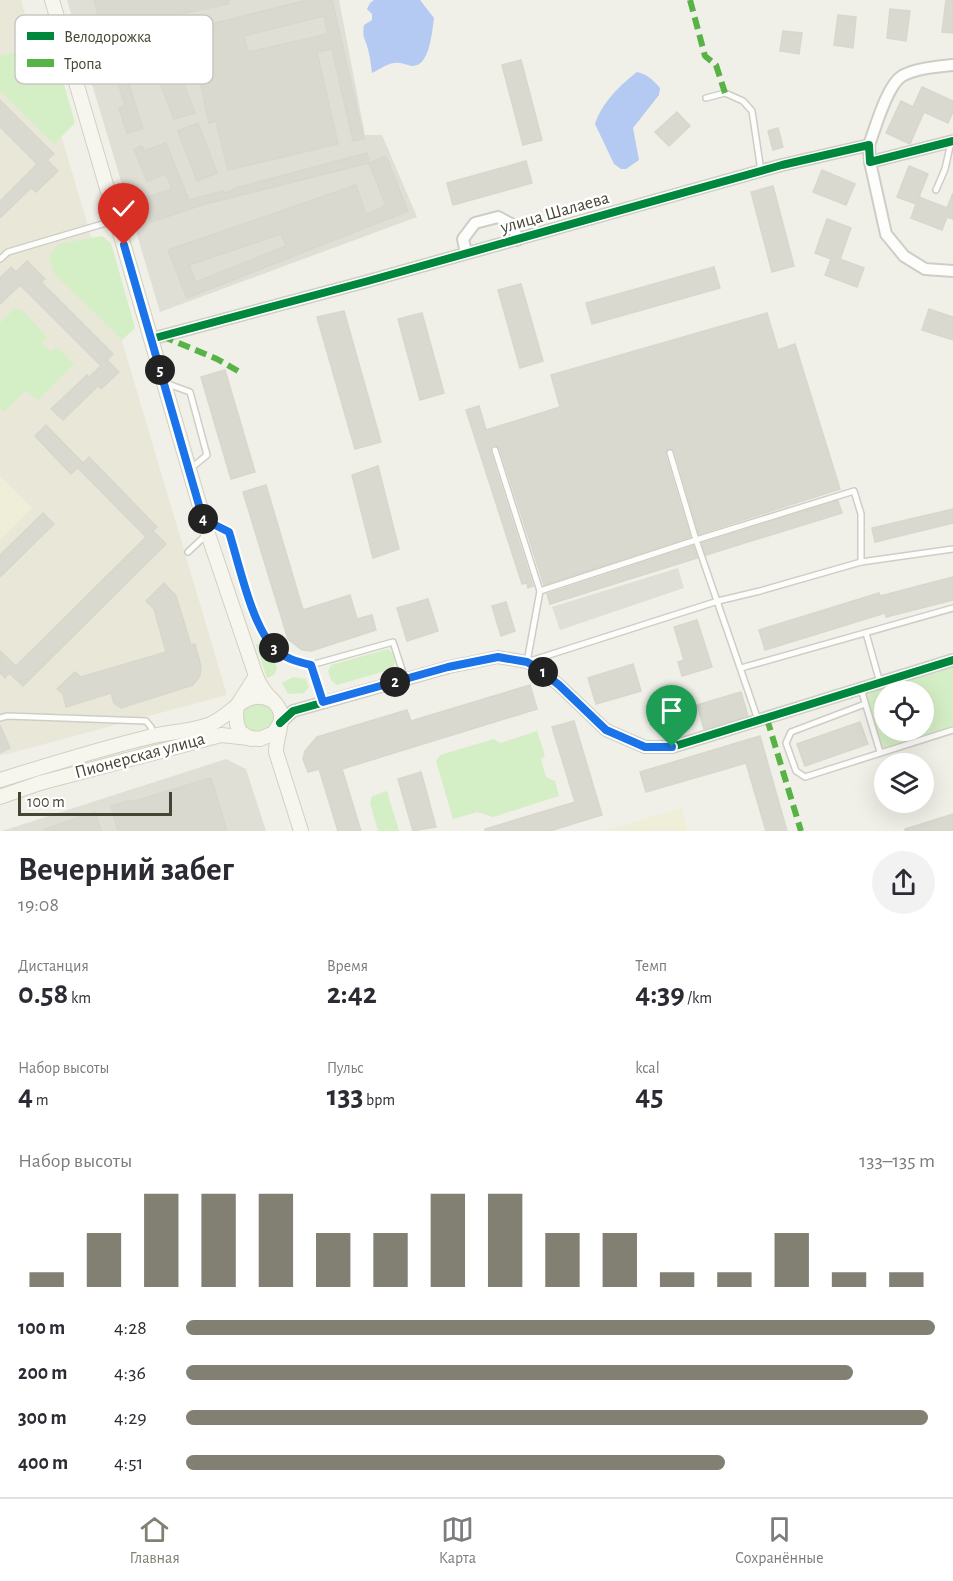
<!DOCTYPE html>
<html lang="ru">
<head>
<meta charset="utf-8">
<style>
  body { margin:0; font-family:"Alegreya Sans",sans-serif; background:#f2f2f3; color:#2b2b33; height:100vh; display:flex; flex-direction:column; font-size:22px; white-space:nowrap }
  * { box-sizing:border-box; margin:0 }
  p { font-size:20px; color:#7c7c81 }
  .icon { flex:none; width:33px; height:33px; fill:none; stroke:currentColor; stroke-width:2; stroke-linecap:round; stroke-linejoin:round }
  .map { position:relative; height:831px; overflow:hidden }
  .panel { display:flex; flex-direction:column; background:#fff; flex:1 }
  .panel>* { flex:none }
  .fabs { position:absolute; left:874px; top:681px; display:grid; gap:12px }
  .fabs a { display:grid; place-items:center; width:60px; height:60px; border-radius:50%; background:#fff; box-shadow:0 6px 24px #0002; font-size:30px }
  .scale { position:absolute; left:18px; bottom:15px; width:154px; box-sizing:border-box; padding-left:6px; border:3px solid #464433; border-top:0; font-size:16px; line-height:21px; white-space:nowrap; color:#464433; -webkit-text-stroke:4px #fff; paint-order:stroke }
  .pin { position:absolute; display:grid; place-items:center; width:51px; height:51px; color:#fff; margin:-62px -26px; border-radius:50% 50% 50% 0; rotate:-45deg; box-shadow:0 0 6px #0007 }
  .pin .icon { rotate:45deg }
  .km { position:absolute; width:30px; height:30px; margin:-15px; border-radius:50%; background:#222; color:#fff; font-size:16px; line-height:30px; text-align:center }
  .round { display:grid; place-items:center; flex:none; width:63px; height:63px; border-radius:32px; background:#f2f2f3 }
  .summary { display:flex; align-items:center; justify-content:space-between; height:102px; padding:0 18px }
  h1 { font-size:33px; font-weight:700; line-height:45px }
  .figures { display:grid; grid-template-columns:repeat(3,1fr); gap:9px; height:102px; padding:6px 18px }
  .figures div { display:grid; align-content:center }
  .figures b { font-size:30px; font-weight:700 }
  .figures small { font-size:16px; font-weight:400 }
  .figures p { font-size:16px }
  .chart { height:168px; padding:12px 18px }
  .chart p { display:flex; justify-content:space-between }
  .chart svg { width:100%; height:108px; margin-top:6px; stroke:#828072; stroke-width:6 }
  ul { padding:0 18px; list-style:none; font-size:20px }
  li { display:grid; grid-template-columns:96px 72px 1fr; align-items:center; height:45px }
  li i { height:15px; border-radius:8px; background:#828072 }
  .tab-bar { display:flex; justify-content:space-around; align-items:center; height:84px; border-top:2px solid #e1e1e2; background:#fff; font-size:16px; color:#7c7c81 }
  .tab-bar a { display:grid; justify-items:center; gap:3px }
  .tab-bar .on { color:#828072 }
  .map>svg:first-child { display:block }
  .residential { fill:#e9e8d8 }
  .industrial { fill:#e0dfd6 }
  .education { fill:#efeed9 }
  .green { fill:#d4eec5; fill-rule:evenodd }
  .parking { fill:#dfdfd8 }
  .water { fill:#b4caf2 }
  .building { fill:#d9d9d0; stroke:#d8d7ce; stroke-width:1.5; fill-rule:evenodd }
  .lines { fill:none; stroke-linecap:round; stroke-linejoin:round }
  .service-casing { stroke:#cecec5; stroke-width:8 }
  .minor-casing { stroke:#cecec5; stroke-width:14 }
  .secondary-casing { stroke:#d1d1c0; stroke-width:16 }
  .service { stroke:#fdfdfc; stroke-width:5 }
  .minor { stroke:#fdfdfc; stroke-width:10 }
  .secondary { stroke:#f6f6ee; stroke-width:14 }
  .quiet { stroke:#57b346; stroke-width:6; stroke-dasharray:12 6; stroke-linecap:butt }
  .cycleway-casing { stroke:#fff; stroke-width:11 }
  .cycleway { stroke:#00873e; stroke-width:8 }
  .route-casing { stroke:#fff; stroke-width:12 }
  .route { stroke:#1a73e8; stroke-width:8 }
  .labels { text-anchor:middle; dominant-baseline:central; stroke-width:5; stroke-linejoin:round; paint-order:stroke }
  .street-label { font-size:18px; fill:#464433; stroke:#fff }
  .key { fill:#fff; stroke:#c8c7c2; stroke-width:1.5 }
  .key-label { font-size:16px; fill:#464433 }
</style>
</head>
<body>
<div class="map">
<svg width="953" height="831" viewBox="0 0 953 831">
  <rect width="100%" height="100%" fill="#f0f0e8"/>
  <polygon class="residential" points="0,0 21,0 227,695 0,756"/>
  <g class="industrial">
    <polygon points="67,0 339,0 365,135 382,135 417,217 160,312"/>
    <polygon points="226,759 246,769 266,831 2,831"/>
  </g>
  <g class="education">
    <polygon points="0,476 32,508 0,540"/>
    <polygon points="682,808 688,831 603,831"/>
  </g>
  <g class="green">
    <polygon points="45,46 54,50 75,123 54,144 0,91 0,56"/>
    <polygon points="102,236 111,243 135,328 122,340 53,272 49,257 58,244"/>
    <polygon points="14,309 22,310 47,337 42,343 51,352 57,347 74,364 38,400 26,390 4,412 0,408 0,323"/>
    <polygon points="258,644 276,664 277,668 274,675 267,678 256,645"/>
    <path d="M 388,649 C 395,654 397,661 392,669 L 337,685 L 331,680 L 328,671 L 331,665 Z"/>
    <path d="M 953,663 L 953,726 L 883,748 L 864,693 ZM 885,692 L 924,692 L 924,730 L 885,730 Z"/>
    <polygon points="293,677 306,679 309,687 304,693 288,694 282,683"/>
    <path d="M 267,702 C 274,711 277,717 271,728 L 256,734 L 242,726 L 241,709 L 245,704 Z"/>
    <polygon points="537,731 545,756 541,759 546,777 555,781 559,796 493,817 477,812 453,819 436,761 440,755 494,739 500,743"/>
    <polygon points="387,791 399,831 378,831 370,803 372,796"/>
  </g>
  <polygon class="parking" points="678,568 684,588 560,630 552,607"/>
  <g class="water">
    <path d="M 374,0 L 420,0 L 434,18 C 432,31 430,67 412,66 C 405,65 402,62 394,63 C 386,64 379,70 372,73 C 371,65 370,57 368,49 C 365,37 362,39 364,25 L 372,20 L 372,14 L 367,9 L 370,3 Z"/>
    <path d="M 637,72 C 647,74 653,80 660,88 L 659,95 L 633,128 L 639,160 L 626,169 L 621,169 L 614,164 L 595,124 C 601,104 620,85 637,72 Z"/>
  </g>
  <g class="building">
    <path d="M 94,0 L 229,0 L 229,4 L 176,15 L 180,32 L 307,0 L 332,0 L 364,139 L 353,141 L 332,49 L 317,52 L 338,144 L 228,170 L 216,121 L 209,123 L 193,49 L 172,54 L 195,113 L 174,119 L 151,60 L 124,68 L 143,129 L 127,133 L 119,108 L 125,106 ZM 324,16 L 328,34 L 248,52 L 244,36 Z"/>
    <polygon points="946,0 953,0 953,33 942,32"/>
    <polygon points="890,9 910,11 906,41 887,38"/>
    <polygon points="838,15 856,17 853,48 834,45"/>
    <polygon points="783,31 802,33 799,54 780,51"/>
    <polygon points="521,60 542,140 523,145 502,65"/>
    <polygon points="922,87 953,101 953,112 948,123 924,112 910,144 886,133 901,101 913,107"/>
    <polygon points="0,100 54,154 47,160 58,171 36,192 31,188 0,218 0,201 37,164 0,127"/>
    <polygon points="677,112 690,126 669,146 655,132"/>
    <polygon points="198,123 217,173 197,181 178,131"/>
    <polygon points="778,128 783,147 773,150 768,131"/>
    <polygon points="166,143 189,200 223,191 224,193 232,191 232,189 367,153 369,163 202,205 151,222 149,216 141,218 139,210 147,208 143,198 172,189 166,174 147,181 134,149 142,146 144,151"/>
    <path d="M 386,156 L 408,211 L 187,298 L 168,250 L 356,185 L 366,214 L 386,206 L 369,163 ZM 281,234 L 286,246 L 196,282 L 189,265 Z"/>
    <polygon points="526,161 532,183 453,205 447,183"/>
    <polygon points="909,166 928,174 919,197 947,208 953,193 953,219 947,217 942,230 911,218 916,204 897,197"/>
    <polygon points="822,170 855,184 846,205 813,192"/>
    <polygon points="773,186 794,266 772,272 751,192"/>
    <polygon points="827,219 851,228 840,259 864,268 857,287 825,275 831,259 815,253"/>
    <polygon points="27,261 45,279 41,282 113,354 107,360 119,372 101,389 98,386 63,420 51,409 87,375 89,377 101,366 20,285 0,304 0,278 11,267 16,272"/>
    <polygon points="714,267 720,288 592,324 586,303"/>
    <polygon points="521,284 543,361 520,368 498,290"/>
    <polygon points="929,309 953,317 953,340 922,330"/>
    <polygon points="344,311 381,442 355,449 317,317"/>
    <polygon points="422,313 444,393 420,400 398,319"/>
    <polygon points="767,313 778,350 795,344 840,489 699,534 675,452 672,448 668,449 665,454 690,537 544,585 500,449 494,445 491,447 490,451 533,586 528,588 527,583 522,584 466,410 479,406 486,430 560,407 551,375"/>
    <polygon points="225,370 255,472 231,479 201,377"/>
    <polygon points="46,425 83,463 71,474 35,436"/>
    <polygon points="89,457 157,527 153,531 166,544 23,686 9,673 5,678 0,673 0,651 16,666 146,537 78,468"/>
    <polygon points="378,466 399,549 373,558 352,475"/>
    <polygon points="266,485 303,610 350,595 357,619 372,615 376,630 311,651 302,650 288,639 243,492"/>
    <polygon points="838,501 842,513 706,555 702,543"/>
    <polygon points="953,509 953,523 875,542 872,528"/>
    <polygon points="43,513 54,524 0,577 0,555"/>
    <polygon points="693,546 697,558 550,604 547,594"/>
    <polygon points="953,577 953,600 886,617 885,613 765,650 759,630 879,593 880,596"/>
    <polygon points="164,583 176,596 191,645 195,644 201,666 200,676 193,685 121,708 114,703 111,693 66,707 63,694 57,689 75,672 81,677 166,652 154,609 146,601"/>
    <polygon points="428,599 438,631 407,641 397,608"/>
    <polygon points="506,602 515,631 501,636 492,606"/>
    <polygon points="697,620 712,667 682,676 678,662 684,660 674,627"/>
    <polygon points="633,664 641,691 596,704 588,678"/>
    <polygon points="530,685 537,709 342,769 361,831 338,831 319,769 308,772 303,759 305,751 317,737 407,710 411,721"/>
    <polygon points="741,692 748,716 704,729 697,705"/>
    <polygon points="574,721 602,815 550,831 485,831 485,829 575,802 552,727"/>
    <polygon points="860,722 868,744 805,766 797,744"/>
    <polygon points="0,725 10,748 0,753"/>
    <polygon points="760,736 787,831 766,831 746,763 646,792 640,772"/>
    <polygon points="421,772 436,827 413,831 398,779"/>
    <polygon points="211,778 227,831 118,831 111,806 131,800 131,802"/>
    <polygon points="95,812 101,831 45,831 45,829"/>
    <polygon points="953,814 953,831 905,831 905,829"/>
  </g>
  <g class="lines">
    <g class="service-casing">
      <g id="service">
        <polyline points="706,98 725,93 743,101 752,111 761,171"/>
        <polyline points="936,190 945,169 951,142"/>
        <polyline points="0,259 8,252 116,220"/>
        <polyline points="168,384 190,392 207,455 190,469"/>
        <polyline points="495,450 540,591 527,662 718,601 760,591 861,562 861,514 854,491 696,540 670,453"/>
        <polyline points="208,522 229,532 259,628 274,649 289,658 311,665 393,642 405,679"/>
        <polyline points="188,552 206,535"/>
        <polyline points="861,562 953,549"/>
        <polyline points="540,591 696,540 758,720"/>
        <polyline points="866,633 880,683"/>
        <polyline points="311,665 323,702"/>
        <polyline points="741,668 953,608"/>
        <polyline points="861,689 880,752"/>
        <polyline points="865,704 791,732 786,743 796,771 805,777 953,730"/>
        <polyline points="0,718 7,716 146,721 151,727 152,731 149,734"/>
      </g>
    </g>
    <g class="minor-casing">
      <g id="minor">
        <path d="M 869,145 C 875,129 887,85 902,76 C 917,68 936,67 953,65"/>
        <polyline points="870,162 886,234 904,256 925,269 953,271"/>
        <polyline points="466,253 463,239 475,223 498,217 513,225 517,240"/>
        <polyline points="151,339 368,281 782,165 869,145 870,162 953,141"/>
        <polyline points="280,723 293,711 449,667 498,657 527,662 536,667 559,685 606,730 645,747 672,747 953,660"/>
      </g>
    </g>
    <g class="secondary-casing">
      <g id="secondary">
        <path d="M 52,0 L 208,534 L 256,676 C 258,681 260,685 263,689 C 269,699 282,705 281,718 C 281,729 276,740 276,752 L 301,831"/>
        <polyline points="251,739 240,732 237,724 236,715 237,706 256,676"/>
        <path d="M 0,780 C 48,765 96,750 145,738 C 165,732 188,732 208,725 C 232,717 244,687 271,700"/>
        <polyline points="0,797 40,783 221,735 260,739 274,733 279,725"/>
      </g>
    </g>
    <use href="#service" class="service"/>
    <use href="#minor" class="minor"/>
    <use href="#secondary" class="secondary"/>
    <g class="quiet">
      <polyline points="690,0 705,56 716,65 725,93"/>
      <polyline points="162,336 217,359 238,371"/>
      <polyline points="767,719 801,831"/>
    </g>
    <g class="cycleway-casing">
      <g id="cycleway">
        <polyline points="151,339 368,281 782,165 869,145 870,162 953,141"/>
        <polyline points="280,723 293,711 449,667 498,657 527,662 536,667 559,685 606,730 645,747 672,747 953,660"/>
      </g>
    </g>
    <use href="#cycleway" class="cycleway"/>
  </g>
  <g class="lines">
    <g class="route-casing">
      <path id="route" d="M 124,245 L 203,519 L 229,532 C 239,564 252,626 274,648 C 283,658 298,662 311,665 L 323,702 L 448,667 L 498,657 L 527,662 L 536,667 L 559,685 L 606,730 L 645,747 L 672,747"/>
    </g>
    <use href="#route" class="route"/>
  </g>
  <g class="labels">
    <g class="street-label">
      <text transform="translate(555 213) rotate(-16)">улица Шалаева</text>
      <text transform="translate(140 756) rotate(-15)">Пионерская улица</text>
    </g>
  </g>
  <rect x="15" y="15" width="198" height="69" rx="9" class="key"/>
  <rect x="27" y="32" width="27" height="8" fill="#00873e"/>
  <rect x="27" y="59" width="27" height="8" fill="#57b346"/>
  <g class="key-label">
    <text x="64" y="42">Велодорожка</text>
    <text x="64" y="69">Тропа</text>
  </g>
</svg>
<div class="fabs">
<a><svg class="icon" aria-label="locate" viewBox="0 0 24 24"><circle cx="12" cy="12" r="6"/><path d="M12 2v4M12 18v4M2 12h4M18 12h4"/></svg></a>
<a><svg class="icon" aria-label="layers" viewBox="0 0 24 24"><path d="M12 4l9 5-9 5-9-5zM3 14l9 5 9-5"/></svg></a>
</div>
<div class="scale">100 m</div>
<div class="pin" style="left:672px;top:747px;background:#1e9e55"><svg class="icon" aria-label="arrive" viewBox="0 0 24 24"><path d="M6 21V4h12l-3 4 3 4H6"/></svg></div>
<div class="pin" style="left:124px;top:245px;background:#d93025"><svg class="icon" aria-label="check" viewBox="0 0 24 24"><path d="M5 12l5 5 9-10"/></svg></div>
<b class="km" style="left:543px;top:672px">1</b>
<b class="km" style="left:395px;top:682px">2</b>
<b class="km" style="left:274px;top:648px">3</b>
<b class="km" style="left:203px;top:519px">4</b>
<b class="km" style="left:160px;top:370px">5</b>
</div>
<section class="panel">
<div class="summary"><div><h1>Вечерний забег</h1><p>19:08</p></div><a class="round"><svg class="icon" aria-label="share" viewBox="0 0 24 24"><path d="M12 15V3M7 8l5-5 5 5M5 13v7h14v-7"/></svg></a></div>
<div class="figures">
<div><p>Дистанция</p><b>0.58<small> km</small></b></div>
<div><p>Время</p><b>2:42</b></div>
<div><p>Темп</p><b>4:39<small> /km</small></b></div>
</div>
<div class="figures">
<div><p>Набор высоты</p><b>4<small> m</small></b></div>
<div><p>Пульс</p><b>133<small> bpm</small></b></div>
<div><p>kcal</p><b>45</b></div>
</div>
<div class="chart"><p><span>Набор высоты</span>133–135 m</p>
<svg viewBox="0 0 160 44" preserveAspectRatio="none"><path d="M5 44V38M15 44V22M25 44V6M35 44V6M45 44V6M55 44V22M65 44V22M75 44V6M85 44V6M95 44V22M105 44V22M115 44V38M125 44V38M135 44V22M145 44V38M155 44V38"/></svg>
</div>
<ul>
<li><b>100 m</b>4:28<i style="width:100%"></i></li>
<li><b>200 m</b>4:36<i style="width:89%"></i></li>
<li><b>300 m</b>4:29<i style="width:99%"></i></li>
<li><b>400 m</b>4:51<i style="width:72%"></i></li>
</ul>
</section>
<nav class="tab-bar">
<a class="on"><svg class="icon" aria-label="home" viewBox="0 0 24 24"><path d="M3 11l9-7 9 7M6 9v11h12V9"/></svg>Главная</a>
<a><svg class="icon" aria-label="map" viewBox="0 0 24 24"><path d="M3 6l6-2 6 2 6-2v14l-6 2-6-2-6 2zM9 4v14M15 6v14"/></svg>Карта</a>
<a><svg class="icon" aria-label="saved" viewBox="0 0 24 24"><path d="M7 4h10v16l-5-4-5 4z"/></svg>Сохранённые</a>
</nav>
</body>
</html>
